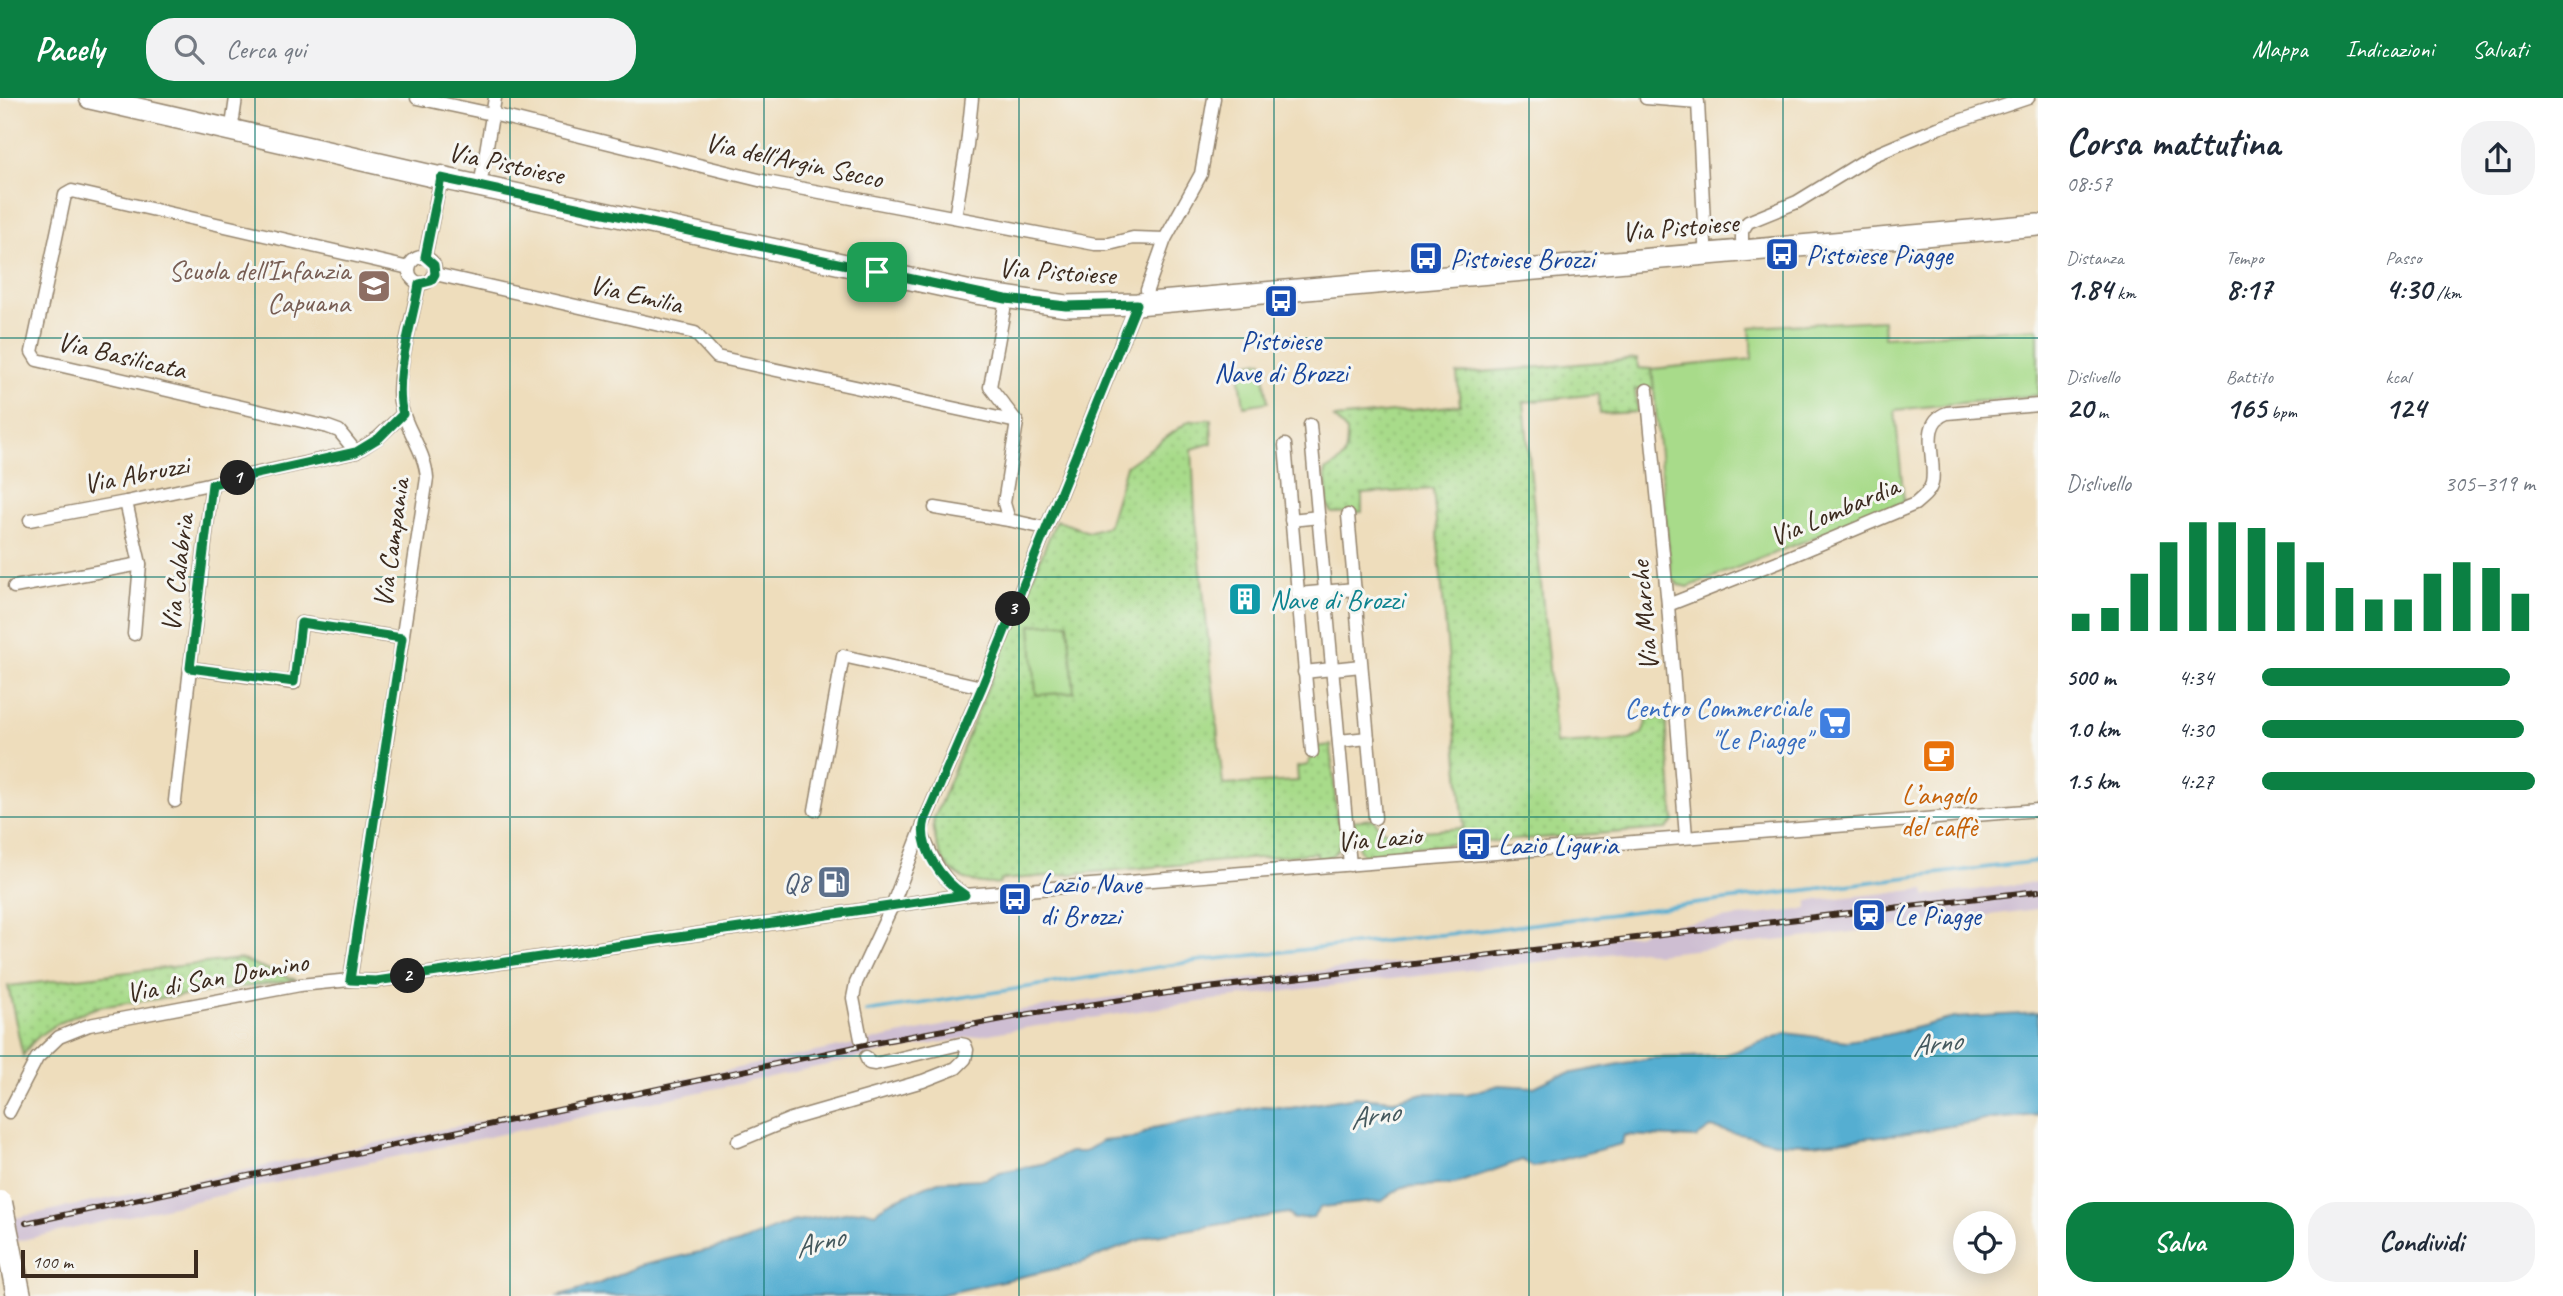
<!DOCTYPE html>
<html lang="it">
<head>
<meta charset="utf-8">
<style>
  body { margin:0; font-family:Caveat,sans-serif; background:#f2f2f3; color:#1f2937; height:100vh; display:flex; flex-direction:column; font-size:26px; white-space:nowrap }
  * { box-sizing:border-box; margin:0 }
  p { font-size:23px; color:#747a83 }
  .icon { flex:none; width:38px; height:38px; fill:none; stroke:currentColor; stroke-width:2; stroke-linecap:round; stroke-linejoin:round }
  .map { position:relative; flex:1; overflow:hidden }
  .drawer { display:flex; flex-direction:column; background:#fff; width:525px }
  .drawer>* { flex:none }
  .tools { position:absolute; left:1953px; top:1113px; display:grid; gap:14px }
  .tools a { display:grid; place-items:center; width:63px; height:63px; border-radius:50%; background:#fff; box-shadow:0 4px 18px #0003; font-size:35px }
  .scale { position:absolute; left:21px; bottom:18px; width:177px; box-sizing:border-box; padding-left:7px; border:4px solid #3b2a1e; border-top:0; font-size:19px; line-height:24px; white-space:nowrap; color:#3b2a1e; -webkit-text-stroke:5px #f6f6f2; paint-order:stroke }
  .pin { position:absolute; display:grid; place-items:center; width:60px; height:60px; color:#fff; margin:-30px; border-radius:14px; box-shadow:0 4px 10px #0006 }
  .km { position:absolute; width:35px; height:35px; margin:-18px; border-radius:50%; background:#222; color:#fff; font-size:19px; line-height:35px; text-align:center }
  .round { display:grid; place-items:center; flex:none; width:74px; height:74px; border-radius:28px; background:#f2f2f3 }
  .overview { display:flex; align-items:center; justify-content:space-between; height:119px; padding:0 28px }
  h1 { font-size:38px; font-weight:800; line-height:52px }
  .figures { display:grid; grid-template-columns:repeat(3,1fr); gap:10px; height:119px; padding:7px 28px }
  .figures div { display:grid; align-content:center }
  .figures b { font-size:30px; font-weight:800 }
  .figures small { font-size:19px; font-weight:400 }
  .figures p { font-size:19px }
  .chart { height:196px; padding:14px 28px }
  .chart p { display:flex; justify-content:space-between }
  .chart svg { width:100%; height:126px; margin-top:7px; stroke:#0b8043; stroke-width:6 }
  .action { display:flex; gap:14px; margin-top:auto; padding:14px 28px }
  .action a { flex:1; height:80px; border-radius:28px; background:#0b8043; color:#fff; font-size:28px; font-weight:800; line-height:80px; text-align:center }
  .action a+a { background:#f2f2f3; color:#1f2937 }
  ul { padding:0 28px; list-style:none; font-size:23px }
  li { display:grid; grid-template-columns:112px 84px 1fr; align-items:center; height:52px }
  li i { height:18px; border-radius:9px; background:#0b8043 }
  header { display:flex; align-items:center; gap:42px; box-sizing:border-box; height:98px; padding:0 35px; background:#0b8043; color:#fff }
  header strong { font-size:33px }
  nav { display:flex; gap:38px; margin-inline-start:auto; font-size:24px }
  .search { width:490px; height:63px; background:#f2f2f3; display:flex; align-items:center; gap:18px; box-sizing:border-box; padding:0 24px; border-radius:28px; color:#747a83; font-size:26px }
  main { display:flex; flex:1; min-height:0 }
  .map>svg:first-child { display:block }
  .railway { fill:#cebed2 }
  .park { fill:url(#park-dots); stroke:#728254; stroke-width:2 }
  .pitch { fill:#a8db8a; stroke:#728254; stroke-width:2 }
  .water { fill:#54aed1; stroke:#486c78; stroke-width:2 }
  .lines { fill:none; stroke-linecap:round; stroke-linejoin:round }
  .stream { stroke:#54aed1; stroke-width:3.5 }
  .minor-casing { stroke:#94846d; stroke-width:15 }
  .primary-casing { stroke:#94846d; stroke-width:24 }
  .minor { stroke:#fff; stroke-width:12 }
  .primary { stroke:#fff; stroke-width:21 }
  .rail-casing { stroke:#3b2a1e; stroke-width:6 }
  .rail { stroke:#f6f6f2; stroke-width:3.5; stroke-dasharray:10; stroke-linecap:butt }
  .motorway-bridge-casing { stroke:#94846d; stroke-width:27; stroke-linecap:butt }
  .motorway-bridge { stroke:#fff; stroke-width:24 }
  .route-casing { stroke:#fff; stroke-width:14 }
  .route { stroke:#0b8043; stroke-width:9 }
  .grid { fill:none; stroke:#0f766e; stroke-width:2; stroke-opacity:0.55 }
  .labels { text-anchor:middle; dominant-baseline:central; stroke-width:6; stroke-linejoin:round; paint-order:stroke }
  .street-label { font-size:28px; fill:#3b2a1e; stroke:#f6f6f2 }
  .transit-label { font-size:28px; fill:#164399; stroke:#f6f6f2; text-anchor:start }
  .education-label { font-size:28px; fill:#785e54; stroke:#f6f6f2; text-anchor:end }
  .culture-label { font-size:28px; fill:#0d838f; stroke:#f6f6f2; text-anchor:start }
  .shop-label { font-size:28px; fill:#366cbe; stroke:#f6f6f2; text-anchor:end }
  .food-label { font-size:28px; fill:#c56008; stroke:#f6f6f2 }
  .service-label { font-size:28px; fill:#4e5e75; stroke:#f6f6f2; text-anchor:end }
  .water-label { font-size:30px; font-style:italic; fill:#44585d; stroke:#f6f6f2 }
</style>
</head>
<body>
<header>
<strong>Pacely</strong>
<div class="search"><svg class="icon" aria-label="search" viewBox="0 0 24 24"><circle cx="10" cy="10" r="6"/><path d="M15 15l6 6"/></svg>Cerca qui</div>
<nav><a>Mappa</a><a>Indicazioni</a><a>Salvati</a></nav>
</header>
<main>
<div class="map">
<svg width="2038" height="1198" viewBox="0 0 2038 1198">
  <defs>
    <pattern id="park-dots" width="8" height="8" patternUnits="userSpaceOnUse" patternTransform="scale(1.75)"><rect width="8" height="8" fill="#a8db8a"/><path d="M2 2h.1M6 6h.1" fill="none" stroke="#92bc77" stroke-width="1.8" stroke-linecap="round"/></pattern>
  </defs>
  <rect width="100%" height="100%" fill="#f6f6f2"/>
  <filter id="ink" filterUnits="userSpaceOnUse"><feTurbulence type="fractalNoise" baseFrequency=".0143" numOctaves="2"/><feDisplacementMap in="SourceGraphic" scale="14" xChannelSelector="R" yChannelSelector="G"/><feConvolveMatrix kernelMatrix="1 2 1 2 8 2 1 2 1" color-interpolation-filters="sRGB"/></filter>
  <filter id="wash" filterUnits="userSpaceOnUse"><feTurbulence type="fractalNoise" baseFrequency=".00686" numOctaves="4" result="noise"/><feDisplacementMap in="SourceGraphic" scale="28" xChannelSelector="R" yChannelSelector="G"/><feGaussianBlur stdDeviation="1.57" result="paint"/><feColorMatrix in="noise" values="0 0 0 0 0 0 0 0 0 0 0 0 0 0 0 0 0 1.4 0 .05"/><feComposite in="paint" operator="in"/></filter>
  <g filter="url(#wash)">
    <rect width="100%" height="100%" fill="#eeddbc"/>
    <polygon class="railway" points="2038,784 2038,811 1819,838 1656,856 1642,852 1227,900 1017,931 892,953 324,1074 0,1147 0,1123 1014,913 1224,884 1640,836 1651,829 1808,811 1808,803 1925,791 1926,798"/>
    <g class="park">
      <path d="M 1637,261 L 1638,270 L 1652,271 L 1654,290 L 1635,292 L 1638,314 L 1600,316 L 1598,296 L 1524,304 L 1556,646 L 1630,642 L 1642,636 L 1647,621 L 1666,621 L 1674,723 L 1666,731 L 1401,750 L 1401,756 L 1364,758 L 1359,751 L 1357,741 L 1340,743 C 1338,757 1330,760 1317,761 L 1317,755 L 1001,782 L 999,786 C 953,787 936,766 933,723 L 1056,422 L 1088,434 L 1108,428 L 1126,368 L 1189,323 L 1211,321 L 1212,345 L 1192,351 L 1195,412 L 1223,687 L 1298,683 L 1297,669 L 1308,667 L 1315,649 L 1331,647 L 1337,724 L 1374,721 C 1379,732 1384,734 1395,735 L 1464,730 L 1433,391 L 1362,396 L 1362,414 L 1332,415 L 1328,408 L 1325,373 C 1346,362 1347,358 1347,334 L 1334,320 L 1460,307 L 1457,276 Z"/>
      <path d="M 240,861 L 296,882 L 98,909 C 70,919 37,931 23,958 L 8,888 Z"/>
    </g>
    <g class="pitch">
      <polygon points="1883,222 1884,239 2038,230 2038,297 1895,312 1904,404 1688,489 1679,487 1671,479 1652,271 1752,261 1750,229"/>
      <polygon points="1262,263 1268,304 1244,308 1238,267"/>
      <polygon points="1068,525 1074,594 1036,597 1031,527"/>
    </g>
    <polygon class="water" points="2038,915 2038,1017 1992,1021 1915,1034 1813,1046 1780,1045 1711,1030 1696,1040 1624,1037 1622,1046 1533,1069 1522,1062 1455,1086 1402,1089 1382,1103 1321,1109 1313,1119 1293,1121 1288,1115 1150,1138 1078,1166 935,1198 557,1198 598,1186 639,1168 739,1145 791,1124 863,1112 875,1115 889,1104 938,1083 986,1081 1000,1074 1046,1065 1070,1054 1084,1054 1102,1043 1136,1040 1153,1030 1264,1008 1290,1010 1356,999 1394,1002 1424,995 1467,996 1499,987 1534,989 1557,978 1651,960 1722,958 1786,935 1847,943 1886,937 1954,920"/>
    <g class="lines">
      <polyline class="stream" points="866,914 1197,863 1486,832 2038,763"/>
    </g>
  </g>
  <g filter="url(#ink)">
    <g class="lines">
      <g class="minor-casing">
        <g id="minor">
          <polyline points="417,0 492,16 767,84 1095,146 1109,146 1133,140 1165,141"/>
          <polyline points="1646,0 1698,4 1705,145"/>
          <polyline points="233,21 236,0"/>
          <polyline points="482,77 495,0"/>
          <polyline points="955,119 967,47 972,0"/>
          <polyline points="1742,142 1742,133 1748,124 1797,104 1872,58 1938,30 2028,0"/>
          <circle cx="422" cy="172" r="13"/>
          <polyline points="425,159 442,74"/>
          <polyline points="435,176 695,235 717,259 1017,324"/>
          <polyline points="1147,192 1165,141 1201,76 1214,0"/>
          <polyline points="1006,201 990,289 1017,324 1004,405 1009,422 1045,430"/>
          <polyline points="1647,292 1668,507 1686,739"/>
          <polyline points="1310,327 1350,767"/>
          <polyline points="1285,347 1312,654"/>
          <polyline points="356,354 339,333 328,329 37,262 32,254 65,97 72,93 409,170"/>
          <polyline points="212,386 190,570 294,585 301,525 402,540"/>
          <polyline points="126,404 140,466 134,536"/>
          <polyline points="935,410 1009,422"/>
          <polyline points="1348,417 1375,720"/>
          <polyline points="30,422 126,404 356,354 379,339 403,316"/>
          <polyline points="1291,422 1319,419"/>
          <polyline points="14,489 140,466"/>
          <polyline points="1298,496 1355,491"/>
          <path d="M 1668,507 L 1777,464 L 1915,406 C 1922,400 1930,394 1932,385 C 1937,362 1918,325 1947,315 L 2038,307"/>
          <polyline points="1304,574 1361,568"/>
          <polyline points="1339,643 1368,640"/>
          <polyline points="175,703 190,570"/>
          <polyline points="815,712 843,558 982,589"/>
          <path d="M 921,734 C 932,759 941,783 965,797"/>
          <path d="M 350,882 L 427,380 C 425,352 405,331 400,304 C 395,279 414,214 419,186"/>
          <polyline points="861,941 853,900 856,885 892,808 925,722 982,589 1137,206"/>
          <polyline points="9,1014 37,960 59,939 89,927 300,887 350,882 376,883 965,797 2038,712"/>
          <polyline points="738,1043 791,1021 923,983 956,970 965,961 967,952 965,947 960,946 875,966 869,965 866,959"/>
        </g>
      </g>
      <g class="primary-casing">
        <polyline id="primary" points="90,0 441,80 976,195 1066,208 1137,206 2038,127"/>
      </g>
      <use href="#minor" class="minor"/>
      <use href="#primary" class="primary"/>
      <g class="rail-casing">
        <polyline id="rail" points="26,1125 879,944 1030,916 1174,894 2038,793"/>
      </g>
      <use href="#rail" class="rail"/>
      <g class="motorway-bridge-casing">
        <polyline id="motorway-bridge" points="0,1105 19,1198"/>
      </g>
      <use href="#motorway-bridge" class="motorway-bridge"/>
    </g>
  </g>
  <g class="lines" filter="url(#ink)">
    <g class="route-casing">
      <path id="route" d="M 441,80 L 1006,201 L 1066,208 L 1137,206 L 982,589 L 925,722 C 917,749 942,783 965,797 L 376,883 L 350,882 L 402,540 L 301,525 L 294,584 L 190,570 L 212,386 L 356,354 L 379,340 L 403,316 C 393,280 413,223 419,186 L 431,183 L 435,176 L 434,167 L 425,159 Z"/>
    </g>
    <use href="#route" class="route"/>
  </g>
  <path class="grid" d="M 255,0 L 255,1198M 510,0 L 510,1198M 764,0 L 764,1198M 1019,0 L 1019,1198M 1274,0 L 1274,1198M 1529,0 L 1529,1198M 1783,0 L 1783,1198M 0,240 L 2038,240M 0,479 L 2038,479M 0,719 L 2038,719M 0,958 L 2038,958"/>
  <defs>
    <g id="bus-square" transform="scale(1.75)"><rect x="-9" y="-9" width="18" height="18" rx="4" fill="#1a4fb4" stroke="#f6f6f2"/><path d="M-5-6H5V4H4V6H2V4H-2V6H-4V4H-5ZM-3.5-4V0h7V-4ZM-3.5 1.2v1.5H-2V1.2ZM2 1.2v1.5H3.5V1.2Z" fill="#fff"/></g>
    <g id="school-square" transform="scale(1.75)"><rect x="-9" y="-9" width="18" height="18" rx="4" fill="#8d6e63" stroke="#f6f6f2"/><path d="M0-5L7-2L0 1L-7-2ZM-4 1L0 2.5L4 1V4Q0 6-4 4Z" fill="#fff"/></g>
    <g id="building-square" transform="scale(1.75)"><rect x="-9" y="-9" width="18" height="18" rx="4" fill="#0f9aa8" stroke="#f6f6f2"/><path d="M-4-6H4V6H1V3H-1V6H-4ZM-2.5-4.3h1.7v1.8h-1.7ZM.8-4.3h1.7v1.8H.8ZM-2.5-1h1.7V.8h-1.7ZM.8-1h1.7V.8H.8Z" fill="#fff"/></g>
    <g id="supermarket-square" transform="scale(1.75)"><rect x="-9" y="-9" width="18" height="18" rx="4" fill="#3f7fe0" stroke="#f6f6f2"/><path d="M-6-5.5h2.5l.6 2H6L4.5 2H-2.5L-4.4-4H-6ZM-1.5 3.2a1.3 1.3 0 1 0 .1 0ZM3 3.2a1.3 1.3 0 1 0 .1 0Z" fill="#fff"/></g>
    <g id="cafe-square" transform="scale(1.75)"><rect x="-9" y="-9" width="18" height="18" rx="4" fill="#e8710a" stroke="#f6f6f2"/><path d="M-5.5-4.5H6V0H3Q3 3.5 0 3.5H-2.5Q-5.5 3.5-5.5 0ZM3-3.2v2h1.7v-2ZM-6 4.5H4V6H-6Z" fill="#fff"/></g>
    <g id="fuel-square" transform="scale(1.75)"><rect x="-9" y="-9" width="18" height="18" rx="4" fill="#5c6f8a" stroke="#f6f6f2"/><path d="M-5.5-6h7V0h2V4h1.3V-2.5L3-4.5l.8-.8L6-3V5H2.5V1h-1V6h-7ZM-4.2-4.7v3.2H.2V-4.7Z" fill="#fff"/></g>
    <g id="station-square" transform="scale(1.75)"><rect x="-9" y="-9" width="18" height="18" rx="4" fill="#1a4fb4" stroke="#f6f6f2"/><path d="M-3-6H3Q5-6 5-4V2Q5 4 3 4L4.5 6H3L1.5 4h-3L-3 6H-4.5L-3 4Q-5 4-5 2V-4Q-5-6-3-6ZM-3.5-4v3h7v-3ZM-3.5 1v1.5H-2V1ZM2 1v1.5H3.5V1Z" fill="#fff"/></g>
  </defs>
  <g fill-rule="evenodd">
    <use href="#bus-square" x="1782" y="156"/>
    <use href="#bus-square" x="1426" y="160"/>
    <use href="#school-square" x="374" y="188"/>
    <use href="#bus-square" x="1281" y="203"/>
    <use href="#building-square" x="1245" y="501"/>
    <use href="#supermarket-square" x="1835" y="625"/>
    <use href="#cafe-square" x="1939" y="658"/>
    <use href="#bus-square" x="1474" y="746"/>
    <use href="#fuel-square" x="834" y="784"/>
    <use href="#bus-square" x="1015" y="801"/>
    <use href="#station-square" x="1869" y="817"/>
  </g>
  <g class="labels">
    <g class="street-label">
      <text transform="translate(794 62) rotate(12)">Via dell'Argin Secco</text>
      <text transform="translate(506 65) rotate(12)">Via Pistoiese</text>
      <text transform="translate(1680 129) rotate(-5)">Via Pistoiese</text>
      <text transform="translate(1057 173) rotate(4)">Via Pistoiese</text>
      <text transform="translate(636 196) rotate(13)">Via Emilia</text>
      <text transform="translate(122 257) rotate(13)">Via Basilicata</text>
      <text transform="translate(136 376) rotate(-11)">Via Abruzzi</text>
      <text transform="translate(1834 413) rotate(-23)">Via Lombardia</text>
      <text transform="translate(391 445) rotate(-82)">Via Campania</text>
      <text transform="translate(177 475) rotate(-83)">Via Calabria</text>
      <text transform="translate(1644 518) rotate(-95)">Via Marche</text>
      <text transform="translate(1379 740) rotate(-5)">Via Lazio</text>
      <text transform="translate(217 879) rotate(-10)">Via di San Donnino</text>
    </g>
    <g class="transit-label">
      <text x="1806" y="156">Pistoiese Piagge</text>
      <text x="1450" y="160">Pistoiese Brozzi</text>
      <text x="1281" y="242" text-anchor="middle">Pistoiese<tspan x="1281" dy="32">Nave di Brozzi</tspan></text>
      <text x="1498" y="746">Lazio Liguria</text>
      <text x="1040" y="785">Lazio Nave<tspan x="1040" dy="32">di Brozzi</tspan></text>
      <text x="1894" y="817">Le Piagge</text>
    </g>
    <g class="education-label">
      <text x="350" y="172">Scuola dell’Infanzia<tspan x="350" dy="32">Capuana</tspan></text>
    </g>
    <g class="culture-label">
      <text x="1270" y="501">Nave di Brozzi</text>
    </g>
    <g class="shop-label">
      <text x="1811" y="609">Centro Commerciale<tspan x="1811" dy="32">"Le Piagge"</tspan></text>
    </g>
    <g class="food-label">
      <text x="1939" y="696">L’angolo<tspan x="1939" dy="32">del caffè</tspan></text>
    </g>
    <g class="service-label">
      <text x="810" y="784">Q8</text>
    </g>
    <g class="water-label">
      <text transform="translate(1936 945) rotate(-8)">Arno</text>
      <text transform="translate(1374 1017) rotate(-10)">Arno</text>
      <text transform="translate(819 1144) rotate(-15)">Arno</text>
    </g>
  </g>
</svg>
<div class="tools">
<a><svg class="icon" aria-label="locate" viewBox="0 0 24 24"><circle cx="12" cy="12" r="6"/><path d="M12 2v4M12 18v4M2 12h4M18 12h4"/></svg></a>
</div>
<div class="scale">100 m</div>
<div class="pin" style="left:877px;top:174px;background:#1e9e55"><svg class="icon" aria-label="arrive" viewBox="0 0 24 24"><path d="M6 21V4h12l-3 4 3 4H6"/></svg></div>
<b class="km" style="left:238px;top:380px">1</b>
<b class="km" style="left:408px;top:878px">2</b>
<b class="km" style="left:1013px;top:511px">3</b>
</div>
<section class="drawer">
<div class="overview"><div><h1>Corsa mattutina</h1><p>08:57</p></div><a class="round"><svg class="icon" aria-label="share" viewBox="0 0 24 24"><path d="M12 15V3M7 8l5-5 5 5M5 13v7h14v-7"/></svg></a></div>
<div class="figures">
<div><p>Distanza</p><b>1.84<small> km</small></b></div>
<div><p>Tempo</p><b>8:17</b></div>
<div><p>Passo</p><b>4:30<small> /km</small></b></div>
</div>
<div class="figures">
<div><p>Dislivello</p><b>20<small> m</small></b></div>
<div><p>Battito</p><b>165<small> bpm</small></b></div>
<div><p>kcal</p><b>124</b></div>
</div>
<div class="chart"><p><span>Dislivello</span>305–319 m</p>
<svg viewBox="0 0 160 44" preserveAspectRatio="none"><path d="M5 44V38M15 44V36M25 44V24M35 44V13M45 44V6M55 44V6M65 44V8M75 44V13M85 44V20M95 44V29M105 44V33M115 44V33M125 44V24M135 44V20M145 44V22M155 44V31"/></svg>
</div>
<ul>
<li><b>500 m</b>4:34<i style="width:91%"></i></li>
<li><b>1.0 km</b>4:30<i style="width:96%"></i></li>
<li><b>1.5 km</b>4:27<i style="width:100%"></i></li>
</ul>
<div class="action"><a>Salva</a><a>Condividi</a></div>
</section>
</main>
</body>
</html>
